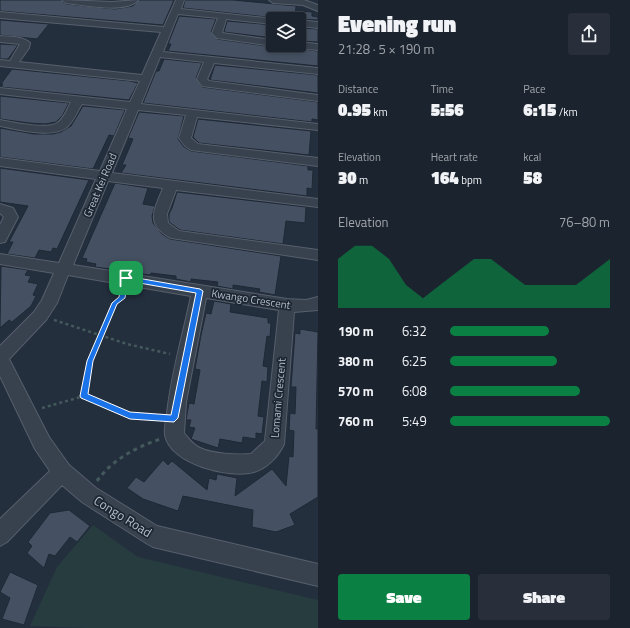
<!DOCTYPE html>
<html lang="en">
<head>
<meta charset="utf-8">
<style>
  body { margin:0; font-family:"Titillium Web",sans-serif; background:#282f3a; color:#f1f3f6; height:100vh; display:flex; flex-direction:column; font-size:15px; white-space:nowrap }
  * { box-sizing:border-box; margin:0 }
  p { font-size:13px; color:#a0a4aa }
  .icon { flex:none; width:22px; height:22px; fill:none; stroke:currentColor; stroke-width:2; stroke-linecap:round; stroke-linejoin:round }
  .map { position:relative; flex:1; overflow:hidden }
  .sheet { display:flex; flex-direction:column; background:#1b232e; width:312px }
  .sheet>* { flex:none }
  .fabs { position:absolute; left:266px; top:12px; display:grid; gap:8px }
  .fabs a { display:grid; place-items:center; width:40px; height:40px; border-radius:4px; background:#1b232e; box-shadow:0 2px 6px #0003,0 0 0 1px #39404a; font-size:20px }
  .pin { position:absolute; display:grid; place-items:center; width:34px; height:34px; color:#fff; margin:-17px; border-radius:8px; box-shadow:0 2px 6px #0006 }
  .round { display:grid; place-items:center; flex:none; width:42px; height:42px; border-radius:4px; background:#282f3a }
  .summary { display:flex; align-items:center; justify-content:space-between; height:68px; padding:0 20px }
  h1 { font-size:22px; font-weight:800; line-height:30px }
  .metrics { display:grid; grid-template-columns:repeat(3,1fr); gap:6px; height:68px; padding:4px 20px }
  .metrics div { display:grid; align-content:center }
  .metrics b { font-size:17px; font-weight:800 }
  .metrics small { font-size:11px; font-weight:400 }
  .metrics p { font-size:11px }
  .chart { height:112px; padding:8px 20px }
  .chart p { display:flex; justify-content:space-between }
  .chart svg { width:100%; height:72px; margin-top:4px; fill:#0b8043; opacity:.7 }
  .primary-button { display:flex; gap:8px; margin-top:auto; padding:8px 20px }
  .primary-button a { flex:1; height:46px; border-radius:4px; background:#0b8043; color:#fff; font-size:16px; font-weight:800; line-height:46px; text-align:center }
  .primary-button a+a { background:#282f3a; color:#f1f3f6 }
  ul { padding:0 20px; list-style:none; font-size:13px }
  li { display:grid; grid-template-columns:64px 48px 1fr; align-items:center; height:30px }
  li i { height:10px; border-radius:5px; background:#0b8043 }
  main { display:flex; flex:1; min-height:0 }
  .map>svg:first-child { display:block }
  .green { fill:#263c3f }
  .building { fill:#455162; stroke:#1f2835 }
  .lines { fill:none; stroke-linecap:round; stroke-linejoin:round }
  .minor-casing { stroke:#565f6c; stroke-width:2 }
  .path-far1 { stroke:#44595c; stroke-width:2.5; stroke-dasharray:3 3; stroke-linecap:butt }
  .path { stroke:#44595c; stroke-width:3; stroke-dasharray:4 4; stroke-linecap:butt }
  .minor { fill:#38414e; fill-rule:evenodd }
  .route { fill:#1a73e8; stroke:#fff; fill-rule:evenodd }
  .labels { text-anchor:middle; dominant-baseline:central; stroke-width:3.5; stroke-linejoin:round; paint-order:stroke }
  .street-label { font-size:11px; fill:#b4bcc9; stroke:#1d2633 }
  .near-street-label { font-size:13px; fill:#b4bcc9; stroke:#1d2633 }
</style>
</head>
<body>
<main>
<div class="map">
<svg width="318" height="628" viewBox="0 0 318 628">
  <rect width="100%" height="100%" fill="#242f3e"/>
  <polygon class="green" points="93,525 138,557 318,600 318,628 85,628 30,626 57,567"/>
  <g class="building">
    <polygon points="0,0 61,0 66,4 115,9 133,6 139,0 174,0 163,25 0,11"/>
    <polygon points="185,0 233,0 296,6 295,19 277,19 276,18 183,8"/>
    <polygon points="299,11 312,12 312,16 318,17 318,20 299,19"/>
    <polygon points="179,16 216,19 211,32 217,39 273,47 293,48 318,51 318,66 168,51 171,44 168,44"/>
    <polygon points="0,20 49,24 37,39 0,35"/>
    <polygon points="227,21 273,25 273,38 224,32"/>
    <polygon points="299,28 318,29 318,42 299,41"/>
    <polygon points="0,44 18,45 8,59 0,59"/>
    <polygon points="164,59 202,63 196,78 202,87 318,102 318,120 312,119 312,122 143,103 156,71 159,71"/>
    <polygon points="215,65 318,75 318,93 210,80"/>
    <polygon points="12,69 130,81 138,83 129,100 1,87 3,84 1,84"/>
    <polygon points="0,96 69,103 62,116 56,122 45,124 29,123 0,119"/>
    <polygon points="83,106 125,110 114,136 109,135 93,169 0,157 0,128 34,134 53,134 61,132 71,126"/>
    <polygon points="139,112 184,116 178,139 184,147 191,151 308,166 308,170 313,170 312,189 307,188 307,196 121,173 126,165 122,165 133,139 128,138"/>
    <polygon points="198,119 311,131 309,155 199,143 193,137"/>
    <polygon points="0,168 89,180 57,249 53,248 51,252 39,250 35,258 7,254 13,242 9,242 28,206 0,202"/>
    <polygon points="115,183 148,188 143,204 155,206 152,216 153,223 162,234 170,239 281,256 275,295 259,292 260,289 233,285 233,289 217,286 218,282 191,279 191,282 176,279 176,276 151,273 150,275 135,273 136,270 111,266 110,269 95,267 96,264 86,262 87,259 82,258"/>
    <polygon points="177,192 306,207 305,223 286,221 283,244 180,230 169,222 169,214 172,208"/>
    <polygon points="1,266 28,270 25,275 31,276 28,282 38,284 33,295 36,296 31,306 12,322 9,320 0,328"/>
    <polygon points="214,301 231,304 230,312 268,318 268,323 271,323 270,337 267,336 263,366 268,367 267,382 262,381 258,416 264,417 262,434 256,433 256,439 243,437 242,443 220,439 218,448 191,439 195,428 189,427 191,420 186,420 189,403 194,404 200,370 195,369 201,335 206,313 211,314"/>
    <polygon points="300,329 318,332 316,429 318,429 318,497 290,514 295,525 276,532 252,527 253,510 183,496 178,511 143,499 127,488 136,477 144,482 163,460 168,465 172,461 207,490 209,478 216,480 217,474 237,478 235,496 272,469 286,486 289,456 293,457 294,431 289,430 290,413 295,414 296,387 291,387 295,333 300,334"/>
    <polygon points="69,510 90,526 77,542 70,537 55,556 49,554 44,568 27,553 32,546 28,542 50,513"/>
    <polygon points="10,572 38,585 24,625 2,619 10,598 0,592"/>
  </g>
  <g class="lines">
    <g class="minor-casing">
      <g id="minor">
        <path d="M 62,0 L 112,2 L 138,0 C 126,14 84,5 66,3 Z"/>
        <path d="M 176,0 L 184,0 L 181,9 L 276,19 L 273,19 L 273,24 L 226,19 L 222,33 L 273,40 L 273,45 L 276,45 L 273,46 L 217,38 L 212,33 L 218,18 L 178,14 L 163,52 L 318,68 L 318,74 L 214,63 L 207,79 L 209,81 L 318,95 L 318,101 L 202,86 L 197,79 L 204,62 L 160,57 L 141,104 L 318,124 L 318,130 L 197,117 L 191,138 L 198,144 L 318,158 L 318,166 L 191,150 L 185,146 L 179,138 L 186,115 L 138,110 L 112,173 L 318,199 L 318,207 L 176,190 L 167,214 L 168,223 L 179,231 L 318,250 L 318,260 L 171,238 C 145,224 154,211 163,188 L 108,181 L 73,265 L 287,299 L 306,300 L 318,297 L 318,310 L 294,312 L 284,444 C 278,457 267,468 254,472 C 230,479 170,464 165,435 C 164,429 166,420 167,414 C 171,374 183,335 191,296 L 68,275 L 57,303 L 46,320 L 9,359 L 49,437 L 69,465 L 96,488 L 157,526 L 318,564 L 318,586 L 153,547 L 146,543 L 82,502 L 62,485 L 7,542 L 0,546 L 0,519 L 50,471 L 35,449 L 0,376 L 0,346 L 34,312 L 42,300 L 54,273 L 0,264 L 0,254 L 59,263 L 96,179 L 0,166 L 0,158 L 100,171 L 127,109 L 82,104 C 77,111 74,121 67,127 C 53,139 16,129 0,126 L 0,120 C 12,122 46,130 57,123 C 64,119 67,109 71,102 L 0,94 L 0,88 L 130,102 L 140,81 L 0,66 L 0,60 L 10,61 L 20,44 L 0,42 L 0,36 C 10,37 23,36 30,43 L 29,48 L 19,62 L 142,75 L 161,32 L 0,18 L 0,12 L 164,27 ZM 206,298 L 279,310 L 265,441 L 251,454 C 238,455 211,454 200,448 C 193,445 188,438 184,433 L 186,402 Z"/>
        <polygon points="269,0 304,0 318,5 318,11 303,5 273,3"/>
        <polygon points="299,20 318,22 318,28 299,26"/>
        <polygon points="299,42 318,44 318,50 296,48 291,45 299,45"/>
        <polygon points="0,204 13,208 18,217 5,242 0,243 0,225 4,217 0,213"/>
      </g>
    </g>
    <g class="path-far1">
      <polyline points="54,320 127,344 170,354"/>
      <polyline points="42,408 84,396"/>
      <polyline points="114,409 84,396 90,361 115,303 122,298 123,293"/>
    </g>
    <g class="path">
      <polyline points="112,408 130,416 158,417"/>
      <path d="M 97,481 C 113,459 135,448 160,439"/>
    </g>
    <use href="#minor" class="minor"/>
  </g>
  <path class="route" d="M 126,276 L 200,289 L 203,291 L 178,418 L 174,422 L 130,419 L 81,398 L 80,396 L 87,361 L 112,303 L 119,297 L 123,278 ZM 128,281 L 196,293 L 171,415 L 130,412 L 88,394 L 93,361 L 117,304 L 125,298 Z"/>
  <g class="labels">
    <g class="street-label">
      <text transform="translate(100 185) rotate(-67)">Great Kei Road</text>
      <text transform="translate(251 299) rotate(9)">Kwango Crescent</text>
      <text transform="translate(278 398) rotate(-85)">Lomami Crescent</text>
    </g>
    <g class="near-street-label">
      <text transform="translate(123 516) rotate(32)">Congo Road</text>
    </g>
  </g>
</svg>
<div class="fabs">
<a><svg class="icon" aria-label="layers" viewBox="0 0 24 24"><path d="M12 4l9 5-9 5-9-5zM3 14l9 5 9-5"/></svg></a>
</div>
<div class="pin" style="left:126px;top:278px;background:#1e9e55"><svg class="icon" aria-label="arrive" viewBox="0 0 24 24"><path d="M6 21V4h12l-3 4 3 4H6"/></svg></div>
</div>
<section class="sheet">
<div class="summary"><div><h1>Evening run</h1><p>21:28 · 5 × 190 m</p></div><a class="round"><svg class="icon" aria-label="share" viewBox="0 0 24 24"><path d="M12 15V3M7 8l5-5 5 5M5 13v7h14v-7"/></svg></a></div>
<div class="metrics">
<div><p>Distance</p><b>0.95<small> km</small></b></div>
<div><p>Time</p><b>5:56</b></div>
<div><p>Pace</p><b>6:15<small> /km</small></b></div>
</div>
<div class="metrics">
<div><p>Elevation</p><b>30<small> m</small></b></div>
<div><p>Heart rate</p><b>164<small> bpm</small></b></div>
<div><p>kcal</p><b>58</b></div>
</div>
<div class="chart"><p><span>Elevation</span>76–80 m</p>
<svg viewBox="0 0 160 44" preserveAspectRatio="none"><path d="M0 44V14L10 6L20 6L30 14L40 30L50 38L60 30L70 22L80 14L90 14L100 22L110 30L120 30L130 30L140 30L150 22L160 14V44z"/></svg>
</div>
<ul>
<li><b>190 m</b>6:32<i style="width:62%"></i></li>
<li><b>380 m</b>6:25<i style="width:67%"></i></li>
<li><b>570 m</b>6:08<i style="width:81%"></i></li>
<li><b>760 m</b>5:49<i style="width:100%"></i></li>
</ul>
<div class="primary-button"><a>Save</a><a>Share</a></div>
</section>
</main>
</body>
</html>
